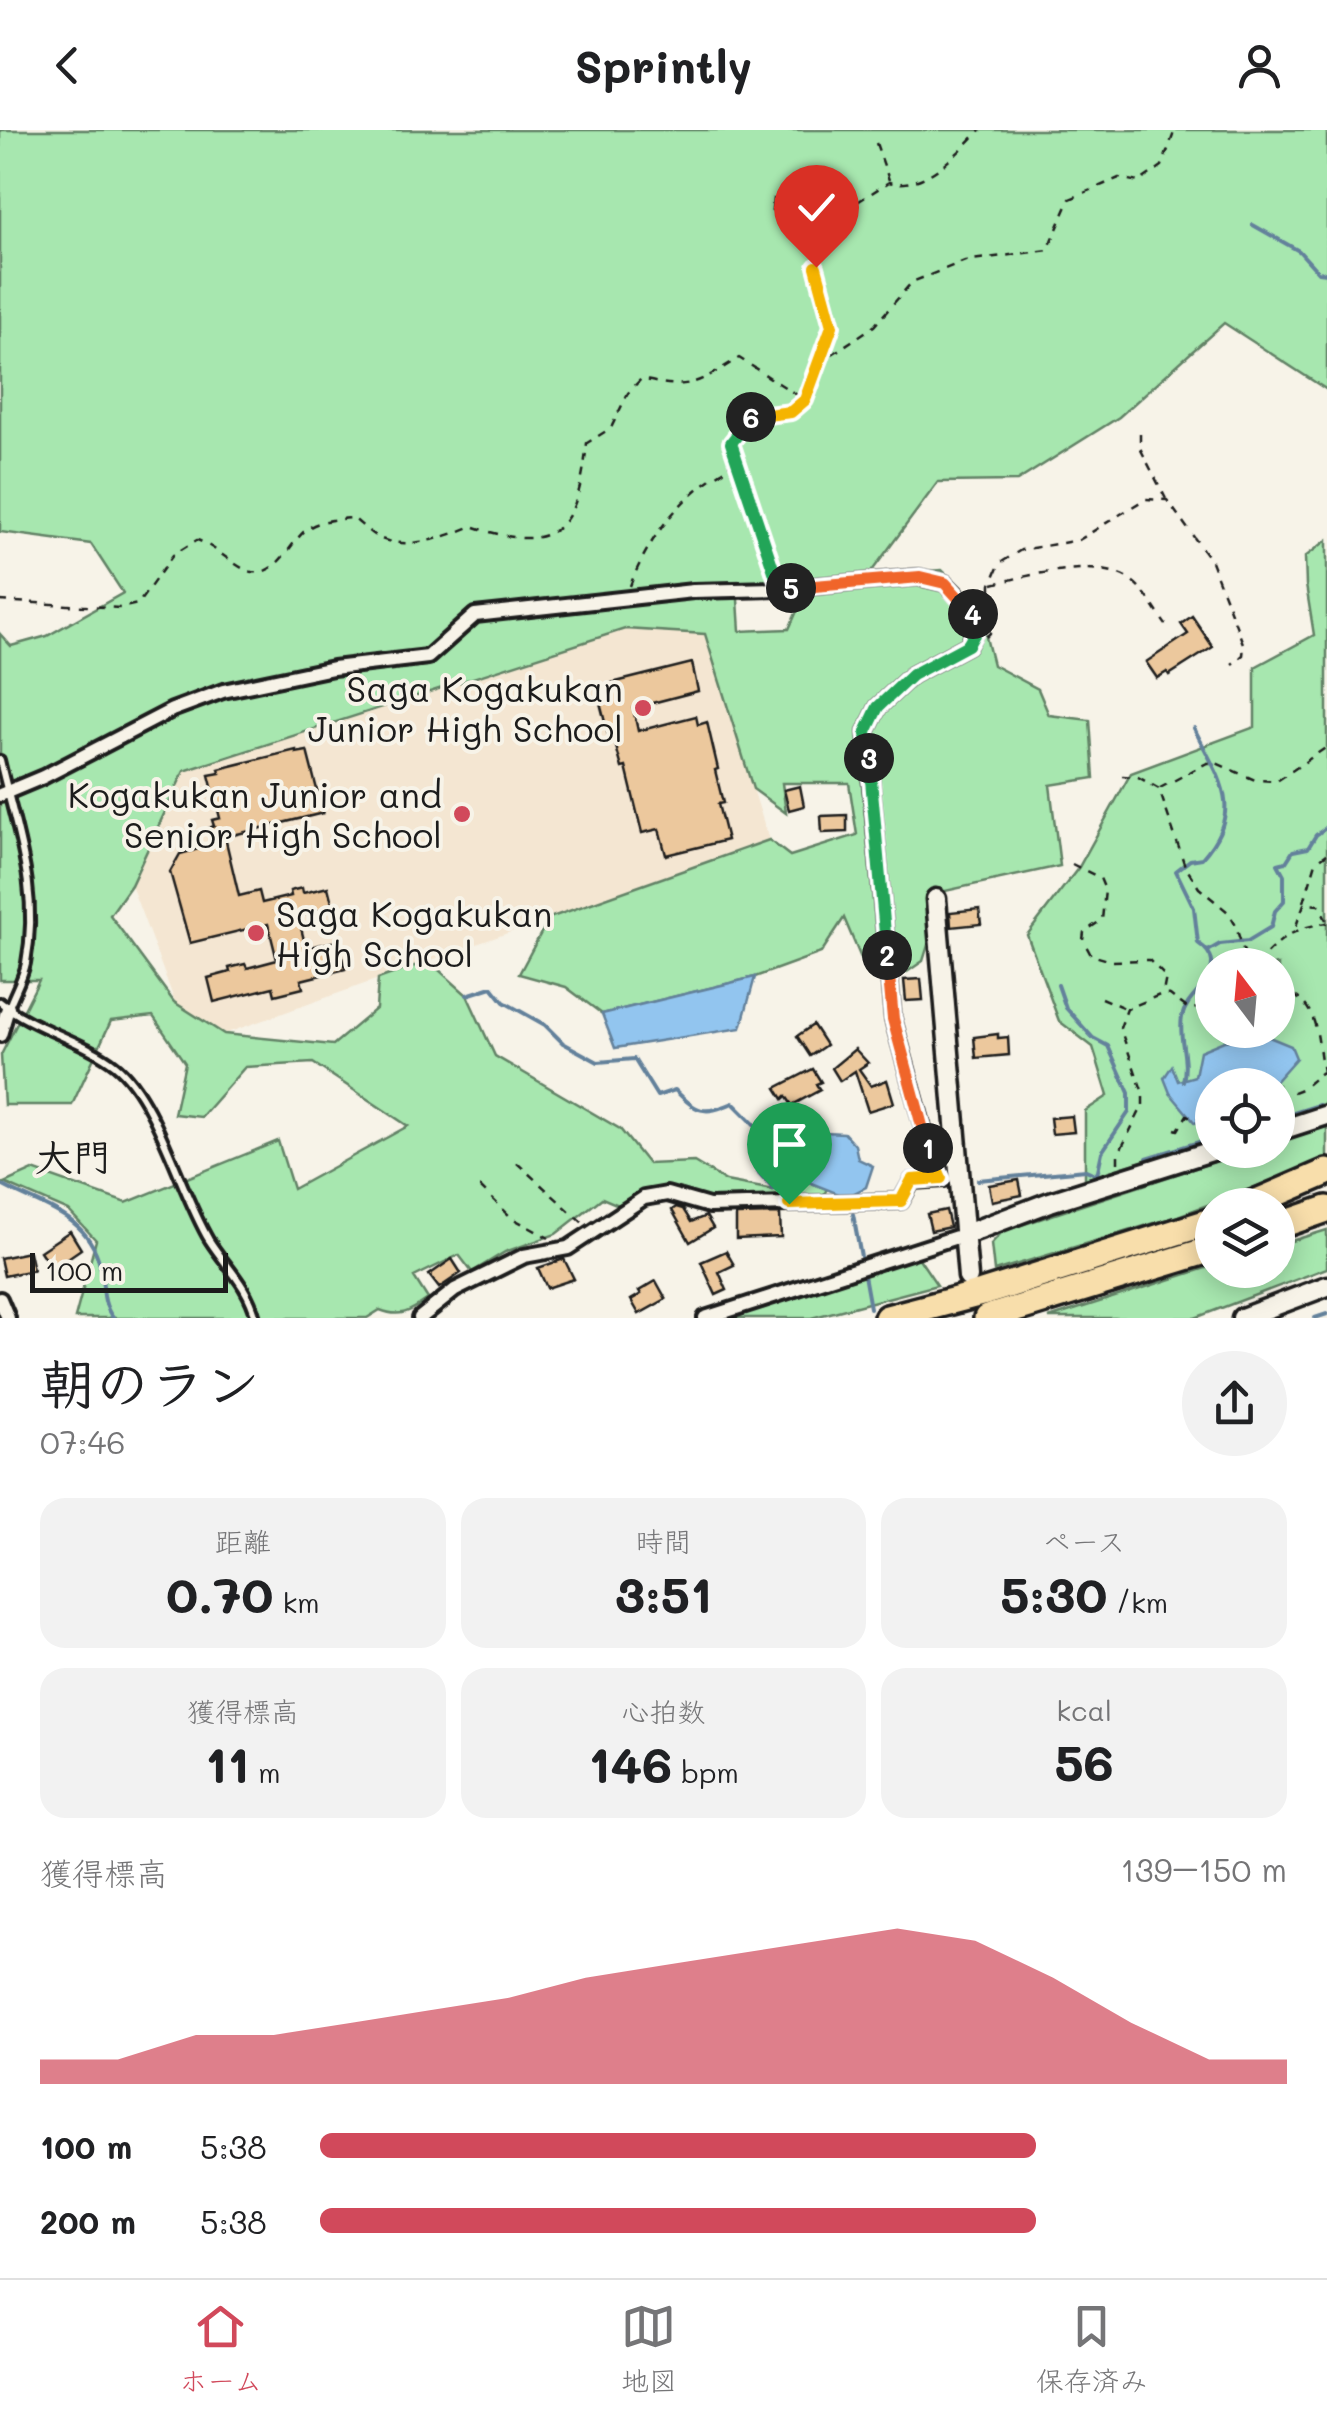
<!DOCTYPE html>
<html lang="ja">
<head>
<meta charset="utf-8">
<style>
  body { margin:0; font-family:Mali,"Klee One",sans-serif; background:#f2f2f2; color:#202124; height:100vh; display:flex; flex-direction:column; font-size:38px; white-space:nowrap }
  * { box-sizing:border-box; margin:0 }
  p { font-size:32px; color:#757577 }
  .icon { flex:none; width:55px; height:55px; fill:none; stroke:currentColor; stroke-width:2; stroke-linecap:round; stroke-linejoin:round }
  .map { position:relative; height:1188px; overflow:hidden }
  .side { display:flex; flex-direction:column; background:#fff; flex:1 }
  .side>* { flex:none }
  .needle { width:65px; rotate:344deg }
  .fabs { position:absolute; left:1195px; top:818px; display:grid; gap:20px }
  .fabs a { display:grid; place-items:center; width:100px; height:100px; border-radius:50%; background:#fff; box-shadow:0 5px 25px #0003; font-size:50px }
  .scale { position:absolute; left:30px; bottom:25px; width:198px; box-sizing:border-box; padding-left:10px; border:5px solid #1c1c1c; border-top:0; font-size:28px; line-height:35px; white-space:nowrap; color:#1c1c1c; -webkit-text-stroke:8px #f7f3e8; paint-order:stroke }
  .pin { position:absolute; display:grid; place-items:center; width:85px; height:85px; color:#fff; margin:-102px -42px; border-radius:50% 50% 50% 0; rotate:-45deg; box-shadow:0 0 10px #0007 }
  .pin .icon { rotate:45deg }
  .km { position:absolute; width:50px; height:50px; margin:-25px; border-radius:50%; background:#222; color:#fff; font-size:28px; line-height:50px; text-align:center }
  .round { display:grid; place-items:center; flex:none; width:105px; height:105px; border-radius:52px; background:#f2f2f2 }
  .head { display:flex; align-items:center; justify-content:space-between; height:170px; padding:0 40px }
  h1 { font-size:55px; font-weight:700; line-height:75px }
  .figures { display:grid; grid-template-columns:repeat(3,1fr); gap:15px; height:170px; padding:10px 40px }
  .figures div { display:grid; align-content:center; border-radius:25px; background:#f2f2f2; text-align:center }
  .figures b { font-size:50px; font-weight:700 }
  .figures small { font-size:28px; font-weight:400 }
  .figures p { font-size:28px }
  .chart { height:280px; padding:20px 40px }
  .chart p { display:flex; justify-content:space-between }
  .chart svg { width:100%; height:180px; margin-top:10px; fill:#d1495b; opacity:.7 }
  ul { padding:0 40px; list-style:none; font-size:32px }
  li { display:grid; grid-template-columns:160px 120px 1fr; align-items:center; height:75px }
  li i { height:25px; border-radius:12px; background:#d1495b }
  header { display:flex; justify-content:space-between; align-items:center; height:130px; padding:0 40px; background:#fff; font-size:45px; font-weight:700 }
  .dock { display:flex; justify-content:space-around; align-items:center; height:140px; border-top:2px solid #e0e0e0; background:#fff; font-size:28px; color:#757577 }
  .dock a { display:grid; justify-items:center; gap:5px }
  .dock .on { color:#d1495b }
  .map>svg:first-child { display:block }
  .built { fill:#f4e6d2 }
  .green { fill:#a7e7af; stroke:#628266; stroke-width:2.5; fill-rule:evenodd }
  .water { fill:#92c5ef; stroke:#63819b; stroke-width:2.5 }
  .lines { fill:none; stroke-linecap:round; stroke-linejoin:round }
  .stream { stroke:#63819b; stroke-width:4 }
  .building { fill:#ecc89d; stroke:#1c1c1c; stroke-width:2.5 }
  .service-casing { stroke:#1c1c1c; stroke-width:14 }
  .minor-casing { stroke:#1c1c1c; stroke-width:20 }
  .tertiary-casing { stroke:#1c1c1c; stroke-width:25 }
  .motorway-casing { stroke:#1c1c1c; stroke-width:32 }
  .path { stroke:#1c1c1c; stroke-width:2.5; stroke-dasharray:8 8; stroke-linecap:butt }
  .service { stroke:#f7f3e8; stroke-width:6 }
  .minor { stroke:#f7f3e8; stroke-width:12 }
  .tertiary { stroke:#f7f3e8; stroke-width:18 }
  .motorway { stroke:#f8deab; stroke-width:25 }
  .split-1-casing { stroke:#fff; stroke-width:20 }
  .split-2-casing { stroke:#fff; stroke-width:20 }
  .split-3-casing { stroke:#fff; stroke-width:20 }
  .split-4-casing { stroke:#fff; stroke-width:20 }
  .split-5-casing { stroke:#fff; stroke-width:20 }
  .split-6-casing { stroke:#fff; stroke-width:20 }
  .split-7-casing { stroke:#fff; stroke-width:20 }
  .split-1 { stroke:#f5b400; stroke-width:12 }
  .split-2 { stroke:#f0652b; stroke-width:12 }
  .split-3 { stroke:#22a559; stroke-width:12 }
  .split-4 { stroke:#22a559; stroke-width:12 }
  .split-5 { stroke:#f0652b; stroke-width:12 }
  .split-6 { stroke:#22a559; stroke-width:12 }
  .split-7 { stroke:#f5b400; stroke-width:12 }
  .poi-dot { fill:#d1495b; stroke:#f7f3e8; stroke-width:4 }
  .labels { text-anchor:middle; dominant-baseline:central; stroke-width:8; stroke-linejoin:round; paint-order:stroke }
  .poi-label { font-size:35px; fill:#1c1c1c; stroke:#f7f3e8; text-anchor:end }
  .neighbourhood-label { font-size:38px; font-weight:bold; fill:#1c1c1c; stroke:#f7f3e8 }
</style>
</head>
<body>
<header><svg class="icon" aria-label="back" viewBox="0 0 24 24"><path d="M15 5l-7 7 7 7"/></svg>Sprintly<svg class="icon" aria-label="person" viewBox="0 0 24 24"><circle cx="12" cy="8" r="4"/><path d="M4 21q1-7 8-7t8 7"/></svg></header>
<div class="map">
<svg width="1327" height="1188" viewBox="0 0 1327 1188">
  <rect width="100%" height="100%" fill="#f7f3e8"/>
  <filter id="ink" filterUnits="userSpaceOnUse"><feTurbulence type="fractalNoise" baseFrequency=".01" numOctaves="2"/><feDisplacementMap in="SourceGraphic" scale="20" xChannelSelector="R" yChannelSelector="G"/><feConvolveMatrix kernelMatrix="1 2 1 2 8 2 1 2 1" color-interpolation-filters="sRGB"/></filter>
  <g filter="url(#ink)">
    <polygon class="built" points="625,499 705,504 769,710 224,904 175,872 131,755 183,641"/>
    <g class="green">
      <path d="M 0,0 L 1327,0 L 1327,260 L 1224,193 L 1119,287 L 1017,351 L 938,352 L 869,445 L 942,440 L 978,475 L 993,535 L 1038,559 L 1049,585 L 1090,590 L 1094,648 L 1050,655 L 1060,736 L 945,761 L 923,831 L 907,842 L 863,833 L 844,788 L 821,823 L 755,847 L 602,884 L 566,857 L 519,844 L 549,788 L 769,710 L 790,726 L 857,705 L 849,653 L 782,653 L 786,683 L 753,659 L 705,504 L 625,499 L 184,641 L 131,755 L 110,785 L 174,872 L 224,904 L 333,915 L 376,879 L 378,849 L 429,831 L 467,865 L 495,926 L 620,999 L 648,1034 L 694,1032 L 726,1051 L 773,1060 L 804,1050 L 827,1059 L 819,1073 L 709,1076 L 667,1064 L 628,1079 L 602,1068 L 556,1104 L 505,1122 L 472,1142 L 459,1125 L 414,1147 L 428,1169 C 410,1182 400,1188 380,1180 L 367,1188 L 75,1188 L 96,1110 L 69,1081 L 4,1053 L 33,1040 L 126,1073 L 278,1011 L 293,1059 L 408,996 L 313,933 L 245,937 L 201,987 L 174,984 L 185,933 L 153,886 L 111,891 L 72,975 L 4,975 L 1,925 L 39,850 L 0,850 L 0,504 L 11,516 L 47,506 L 123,463 L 91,414 L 0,402 ZM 810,452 L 789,499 L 740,501 L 737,454 Z"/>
      <path d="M 1327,410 L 1327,975 L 1278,990 L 1278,955 L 1212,955 L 1212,1009 L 1085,1049 L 1085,981 L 1108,966 L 1093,917 L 1059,891 L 1027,805 L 1079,737 L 1131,643 L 1255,597 L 1255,537 L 1314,505 L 1306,455 L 1305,427 ZM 1212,835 L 1278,835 L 1278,900 L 1212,900 Z"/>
      <polygon points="1327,995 1327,1030 1178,1086 994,1141 991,1114 1003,1101 1250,1020 1278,1020 1278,1011"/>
      <polygon points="1327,1100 1327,1138 1195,1188 1049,1188 1212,1136 1212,1140 1278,1140 1278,1115"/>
      <polygon points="918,1127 937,1155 811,1188 725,1188"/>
    </g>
    <g class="water">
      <polygon points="755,847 741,898 615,918 602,884"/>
      <polygon points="1269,907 1291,916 1296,928 1272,955 1212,955 1212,985 1195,993 1170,963 1164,948 1172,936 1178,951 1195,946 1200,921 1224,911"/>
      <polygon points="782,1000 844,1003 855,1015 858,1029 873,1036 866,1057 846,1067 804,1050 773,1060 757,1042 765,1005"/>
    </g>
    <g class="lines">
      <g class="stream">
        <polyline points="1253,95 1299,121 1318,142 1327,143"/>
        <polyline points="1208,821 1220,814 1248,811 1271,797 1275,781 1284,771 1284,745 1278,734 1286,732 1293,721 1308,718 1316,705 1327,697"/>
        <path d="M 467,865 L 492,857 L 504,872 L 545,895 L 563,913 L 598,932 L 634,929 L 657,966 L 675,960 C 697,982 703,986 733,973 L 765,1005"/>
        <path d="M 1183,951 C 1189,929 1178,909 1182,887 C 1187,865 1213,855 1212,832 C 1211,823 1204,817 1198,813 L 1194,778 L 1176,741 L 1190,730 L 1202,728 C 1246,678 1219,649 1194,598"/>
        <polyline points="1278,988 1319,975"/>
        <polyline points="1147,1028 1212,1008"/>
        <polyline points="978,1050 1086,1040 1097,1045 1102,1022 1129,982 1129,963 1108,916 1093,908 1066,878 1058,855"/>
        <path d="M 0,1054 C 40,1077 87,1083 100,1135 C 105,1155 100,1170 113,1188"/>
        <polyline points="853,1084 861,1127"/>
        <polyline points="864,1145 870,1178"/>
        <polyline points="1315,1188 1327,1184"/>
      </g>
    </g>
    <g class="building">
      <polygon points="773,69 840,78 838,89 772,80"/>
      <polygon points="1192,486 1213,517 1169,545 1167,542 1157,548 1146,532 1188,504 1181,494"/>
      <polygon points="692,533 698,561 633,578 638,601 696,586 698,595 707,592 718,639 715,640 723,673 718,674 727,710 666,725 659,699 642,703 626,637 622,638 615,613 609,608 596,557"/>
      <polygon points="296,620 296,623 307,621 323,683 225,707 239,766 259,761 262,773 291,766 290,761 302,758 303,763 328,757 333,777 298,786 306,818 332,812 333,816 339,815 345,839 301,850 303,858 275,865 273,857 214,872 208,848 230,842 229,838 245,834 247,838 277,830 268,794 190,813 170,742 180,724 213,715 209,698 214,696 212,690 220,688 209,645 220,643 219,639"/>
      <polygon points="800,656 804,676 789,680 784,660"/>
      <polygon points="847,685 847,702 822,703 821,686"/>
      <polygon points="979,779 981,794 951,797 950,782"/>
      <polygon points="921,849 923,870 906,871 904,850"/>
      <polygon points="813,895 826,915 810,926 797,906"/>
      <polygon points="998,904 998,908 1008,907 1009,925 976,928 974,907"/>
      <polygon points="855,919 868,933 859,939 871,956 887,950 894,973 868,981 855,941 840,951 832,938"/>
      <polygon points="813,939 821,952 816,954 820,960 792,975 786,966 783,969 776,958"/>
      <polygon points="1072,986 1074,1002 1052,1004 1050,988"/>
      <polygon points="1019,1050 1022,1065 992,1071 989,1055"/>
      <polygon points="676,1077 683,1079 691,1092 706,1086 713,1098 690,1112 672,1080"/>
      <polygon points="946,1080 950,1097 931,1101 927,1084"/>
      <polygon points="780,1084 781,1107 736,1109 736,1085"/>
      <polygon points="70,1101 81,1119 52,1139 40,1121"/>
      <polygon points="726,1121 734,1135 719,1142 727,1160 716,1165 701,1132"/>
      <polygon points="29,1122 33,1140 4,1146 0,1128"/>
      <polygon points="452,1129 461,1143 439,1158 429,1145"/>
      <polygon points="564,1129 574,1149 547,1158 538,1138"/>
      <polygon points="656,1151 666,1169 639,1184 631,1170 641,1164 639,1161"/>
    </g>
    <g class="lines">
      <g class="service-casing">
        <g id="service">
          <path d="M 0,630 C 16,701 40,759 26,833 C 23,848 14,863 9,877"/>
          <path d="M 0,872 C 35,900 83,910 115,935 C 156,967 180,1062 209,1110 C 227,1138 247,1154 256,1188"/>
        </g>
      </g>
      <g class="minor-casing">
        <g id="minor">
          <polyline points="0,665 43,647 172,580 223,561 333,538 428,527 475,485 693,461 780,459 919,447 945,453 973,481 975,501 968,515 912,545 878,577 866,602 893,889 932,1030 941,1048"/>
          <polyline points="0,905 8,878"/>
          <polyline points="0,1169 8,1188"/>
          <polyline points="420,1188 455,1160 524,1126 568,1118 644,1068 667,1064 709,1076 901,1071 912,1051 945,1049"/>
          <polyline points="705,1188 966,1104"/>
        </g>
      </g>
      <g class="tertiary-casing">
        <g id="tertiary">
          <polyline points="936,769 968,1147"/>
          <polyline points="1278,1001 1327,985"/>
          <polyline points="966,1104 1050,1072 1215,1020"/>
          <polyline points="1242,1188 1327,1156"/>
        </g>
      </g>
      <g class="motorway-casing">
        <g id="motorway">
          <polyline points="1250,1075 1327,1042"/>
          <polyline points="1278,1096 1327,1079"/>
          <polyline points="887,1188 982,1163 1212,1091"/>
          <polyline points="987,1188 1212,1119"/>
        </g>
      </g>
      <g class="path">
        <polyline points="876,13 889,50"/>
        <polyline points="819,233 874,196 912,152 965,131 1048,120 1070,69 1119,48 1139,52 1162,36 1175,0"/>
        <polyline points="1140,303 1140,318 1166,369"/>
        <polyline points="733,318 777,448"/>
        <path d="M 993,454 C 1029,445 1100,427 1132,451 C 1146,461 1156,482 1166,495"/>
        <path d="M 630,456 C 649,406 683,363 729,338 L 731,313 L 749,288 L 791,281 L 805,270 L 832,196 L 816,137 L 819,113 L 841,99 L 859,71 L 889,52 C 924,61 958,23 980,0"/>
        <path d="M 0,471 L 120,478 L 138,474 L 173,425 L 197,410 C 215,416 237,439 252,442 C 278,446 290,412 307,399 C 319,390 339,389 353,388 C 361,394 370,404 379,408 C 407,421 446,407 472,396 C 560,428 578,395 587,313 L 611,298 L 628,263 L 641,249 C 691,261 697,253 739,228 L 805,270"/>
        <polyline points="986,507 990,503 991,454 1000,433 1021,420 1079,410 1145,369 1167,370 1211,431 1244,516 1243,525 1232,534"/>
        <polyline points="1122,646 1138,647 1159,659 1185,736 1199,758 1228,782 1235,794 1248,835"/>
        <polyline points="1160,658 1207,633 1216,633 1255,650 1277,651 1327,617"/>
        <polyline points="1072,734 1100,748 1105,760 1102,790 1084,802 1083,810 1091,825 1112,831 1149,830 1166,847 1163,863"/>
        <polyline points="1304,772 1316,732 1327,724"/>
        <polyline points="1296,796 1304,774 1319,775 1326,790"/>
        <path d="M 1255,835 C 1279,811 1290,798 1327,793"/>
        <path d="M 1278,859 C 1327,872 1313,916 1327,956"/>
        <polyline points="1101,868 1127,879"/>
        <polyline points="1278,968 1301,959 1322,942"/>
        <polyline points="1175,999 1178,1000 1187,985 1196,990 1212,981"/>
        <polyline points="517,1033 584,1094"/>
        <polyline points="1118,1033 1118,1025 1143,975 1143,963 1120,898 1127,879 1162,864 1170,865 1187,878 1212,879"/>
        <polyline points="480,1057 512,1088 549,1108"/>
      </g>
      <use href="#service" class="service"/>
      <use href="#minor" class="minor"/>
      <use href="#tertiary" class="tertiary"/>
      <use href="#motorway" class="motorway"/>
    </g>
  </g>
  <g class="lines" filter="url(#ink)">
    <g class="split-1-casing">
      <polyline id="split-1" points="789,1074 901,1071 912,1050 941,1048 928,1018"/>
    </g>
    <g class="split-2-casing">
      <polyline id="split-2" points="887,825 893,889 928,1018"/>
    </g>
    <g class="split-3-casing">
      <polyline id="split-3" points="869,628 887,825"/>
    </g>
    <g class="split-4-casing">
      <polyline id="split-4" points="869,628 866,602 878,577 912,545 968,515 976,501 973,484"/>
    </g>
    <g class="split-5-casing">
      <polyline id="split-5" points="791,458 920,447 945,453 973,484"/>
    </g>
    <g class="split-6-casing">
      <polyline id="split-6" points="751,287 731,313 780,459 791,458"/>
    </g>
    <g class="split-7-casing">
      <polyline id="split-7" points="751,287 791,282 805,270 832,196 816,137"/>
    </g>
    <use href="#split-1" class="split-1"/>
    <use href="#split-2" class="split-2"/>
    <use href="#split-3" class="split-3"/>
    <use href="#split-4" class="split-4"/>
    <use href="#split-5" class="split-5"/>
    <use href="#split-6" class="split-6"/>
    <use href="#split-7" class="split-7"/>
  </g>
  <g class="poi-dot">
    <circle cx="643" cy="578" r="10"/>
    <circle cx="462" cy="684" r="10"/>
    <circle cx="256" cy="803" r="10"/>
  </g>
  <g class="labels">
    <g class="poi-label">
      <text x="623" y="558">Saga Kogakukan<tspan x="623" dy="40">Junior High School</tspan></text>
      <text x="442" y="664">Kogakukan Junior and<tspan x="442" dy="40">Senior High School</tspan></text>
      <text x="276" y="783" text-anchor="start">Saga Kogakukan<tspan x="276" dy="40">High School</tspan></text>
    </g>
    <g class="neighbourhood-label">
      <text x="73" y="1026">大門</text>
    </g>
  </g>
</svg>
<div class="fabs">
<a><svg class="needle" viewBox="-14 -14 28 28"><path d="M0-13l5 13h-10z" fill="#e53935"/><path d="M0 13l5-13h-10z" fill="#757577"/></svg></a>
<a><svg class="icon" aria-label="locate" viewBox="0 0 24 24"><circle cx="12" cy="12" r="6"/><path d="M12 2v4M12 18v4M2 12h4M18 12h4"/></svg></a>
<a><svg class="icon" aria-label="layers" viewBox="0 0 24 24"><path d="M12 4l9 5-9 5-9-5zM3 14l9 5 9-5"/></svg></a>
</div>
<div class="scale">100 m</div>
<div class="pin" style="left:789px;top:1074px;background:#1e9e55"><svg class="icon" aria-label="arrive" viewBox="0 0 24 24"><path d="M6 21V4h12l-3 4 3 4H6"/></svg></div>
<div class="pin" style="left:816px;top:137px;background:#d93025"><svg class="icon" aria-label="check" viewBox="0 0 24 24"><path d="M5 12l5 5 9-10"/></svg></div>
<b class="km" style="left:928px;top:1018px">1</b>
<b class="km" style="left:887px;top:825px">2</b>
<b class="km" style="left:869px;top:628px">3</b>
<b class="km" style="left:973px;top:484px">4</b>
<b class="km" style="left:791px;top:458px">5</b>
<b class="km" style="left:751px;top:287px">6</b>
</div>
<section class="side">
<div class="head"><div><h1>朝のラン</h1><p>07:46</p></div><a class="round"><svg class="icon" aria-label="share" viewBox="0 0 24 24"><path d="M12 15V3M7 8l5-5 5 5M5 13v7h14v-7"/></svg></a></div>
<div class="figures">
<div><p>距離</p><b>0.70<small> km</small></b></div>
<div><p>時間</p><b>3:51</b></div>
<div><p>ペース</p><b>5:30<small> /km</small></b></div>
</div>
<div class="figures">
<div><p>獲得標高</p><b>11<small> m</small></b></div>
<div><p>心拍数</p><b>146<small> bpm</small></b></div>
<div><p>kcal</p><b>56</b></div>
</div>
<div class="chart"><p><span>獲得標高</span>139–150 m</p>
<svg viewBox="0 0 160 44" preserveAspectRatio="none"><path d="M0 44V38L10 38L20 32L30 32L40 29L50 26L60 23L70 18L80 15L90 12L100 9L110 6L120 9L130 18L140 29L150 38L160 38V44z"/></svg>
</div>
<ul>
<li><b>100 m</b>5:38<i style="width:74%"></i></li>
<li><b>200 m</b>5:38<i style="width:74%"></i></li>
</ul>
</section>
<nav class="dock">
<a class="on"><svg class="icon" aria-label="home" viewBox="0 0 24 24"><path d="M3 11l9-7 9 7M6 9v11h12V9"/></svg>ホーム</a>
<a><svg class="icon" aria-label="map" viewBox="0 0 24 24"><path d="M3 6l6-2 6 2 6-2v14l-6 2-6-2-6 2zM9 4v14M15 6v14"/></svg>地図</a>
<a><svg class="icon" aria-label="saved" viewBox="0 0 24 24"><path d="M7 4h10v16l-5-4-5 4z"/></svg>保存済み</a>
</nav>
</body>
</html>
